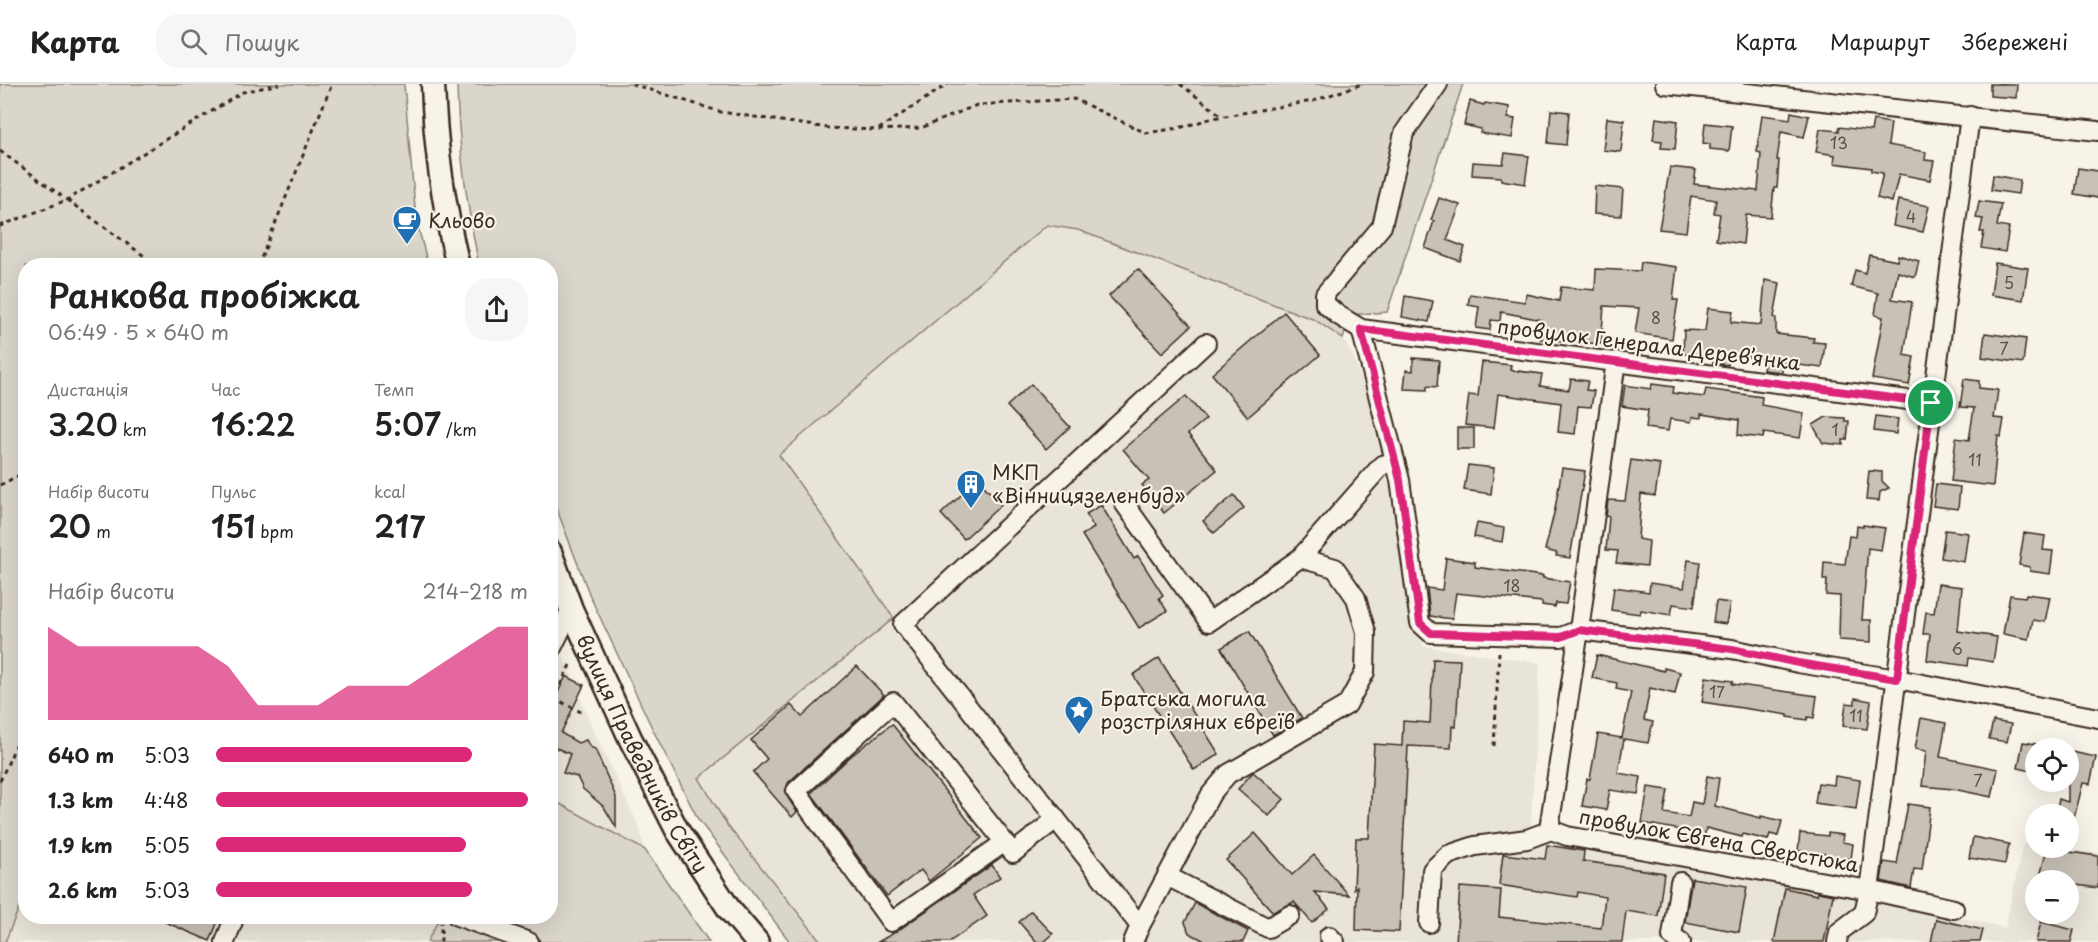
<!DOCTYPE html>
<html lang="uk">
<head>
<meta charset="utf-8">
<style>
  body { margin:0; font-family:"Playpen Sans",sans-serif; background:#f6f6f6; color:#222; height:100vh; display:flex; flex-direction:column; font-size:22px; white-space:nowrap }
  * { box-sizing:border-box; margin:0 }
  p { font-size:20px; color:#767676 }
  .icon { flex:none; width:33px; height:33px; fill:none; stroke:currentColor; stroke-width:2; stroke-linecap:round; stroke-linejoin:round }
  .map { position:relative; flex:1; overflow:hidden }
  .drawer { position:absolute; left:18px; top:174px; width:540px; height:666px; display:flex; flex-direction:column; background:#fff; border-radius:24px; box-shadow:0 6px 24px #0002 }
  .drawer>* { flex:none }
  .controls { position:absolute; left:2025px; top:654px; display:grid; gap:12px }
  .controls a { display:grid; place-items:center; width:54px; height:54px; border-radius:50%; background:#fff; box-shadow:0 6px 24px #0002; font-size:30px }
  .pin { position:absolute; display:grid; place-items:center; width:51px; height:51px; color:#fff; margin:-26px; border:3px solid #fff; border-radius:50%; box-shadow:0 2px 6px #0007 }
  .round { display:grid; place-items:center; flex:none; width:63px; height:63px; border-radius:24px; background:#f6f6f6 }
  .head { display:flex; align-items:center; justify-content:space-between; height:102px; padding:0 30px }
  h1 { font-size:33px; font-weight:600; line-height:45px }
  .metrics { display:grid; grid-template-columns:repeat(3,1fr); gap:9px; height:102px; padding:6px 30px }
  .metrics div { display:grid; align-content:center }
  .metrics b { font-size:30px; font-weight:600 }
  .metrics small { font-size:16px; font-weight:400 }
  .metrics p { font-size:16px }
  .chart { height:168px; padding:12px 30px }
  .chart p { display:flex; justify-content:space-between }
  .chart svg { width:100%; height:108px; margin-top:6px; fill:#db2777; opacity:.7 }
  ul { padding:0 30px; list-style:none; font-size:20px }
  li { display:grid; grid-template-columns:96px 72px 1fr; align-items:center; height:45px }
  li i { height:15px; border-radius:8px; background:#db2777 }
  header { display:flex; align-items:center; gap:36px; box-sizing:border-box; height:84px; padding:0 30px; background:#fff; border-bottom:2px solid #e0e0e0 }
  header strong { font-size:28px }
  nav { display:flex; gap:33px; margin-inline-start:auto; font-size:21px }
  .search { width:420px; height:54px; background:#f6f6f6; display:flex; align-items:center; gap:15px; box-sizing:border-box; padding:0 21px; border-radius:24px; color:#767676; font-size:22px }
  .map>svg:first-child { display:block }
  .built { fill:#e9e4d9; fill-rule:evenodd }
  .green { fill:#dbd6cb; stroke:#8b8074; stroke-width:1.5 }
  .building { fill:#c8c1b6; stroke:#3b2a1e; stroke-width:1.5 }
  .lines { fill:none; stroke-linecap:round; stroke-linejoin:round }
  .minor-casing { stroke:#3b2a1e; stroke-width:22 }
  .major-casing { stroke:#3b2a1e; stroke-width:27 }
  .path { stroke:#3b2a1e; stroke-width:3; stroke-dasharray:4.5 4.5; stroke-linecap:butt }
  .minor { stroke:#f7f3e8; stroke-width:18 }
  .major { stroke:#f7f3e8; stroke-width:22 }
  .route-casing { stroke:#fff; stroke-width:12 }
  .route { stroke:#db2777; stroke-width:8 }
  .labels { text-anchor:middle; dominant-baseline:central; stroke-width:4.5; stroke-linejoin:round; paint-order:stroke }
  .number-label { font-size:16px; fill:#5e5044 }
  .poi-label { font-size:20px; fill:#3b2a1e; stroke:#f7f3e8; text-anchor:start }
  .street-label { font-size:20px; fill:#3b2a1e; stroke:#f7f3e8 }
</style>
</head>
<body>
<header>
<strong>Карта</strong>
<div class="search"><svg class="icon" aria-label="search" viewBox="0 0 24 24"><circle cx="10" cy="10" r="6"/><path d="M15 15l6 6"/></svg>Пошук</div>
<nav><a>Карта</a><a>Маршрут</a><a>Збережені</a></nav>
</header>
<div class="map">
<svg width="2098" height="858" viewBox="0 0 2098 858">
  <rect width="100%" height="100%" fill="#f7f3e8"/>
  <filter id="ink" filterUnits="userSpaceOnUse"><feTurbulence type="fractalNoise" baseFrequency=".0167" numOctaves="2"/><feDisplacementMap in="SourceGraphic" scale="12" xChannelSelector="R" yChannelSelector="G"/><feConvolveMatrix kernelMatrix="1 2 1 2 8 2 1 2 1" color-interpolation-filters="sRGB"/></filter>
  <g filter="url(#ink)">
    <g class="built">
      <path d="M 1047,141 L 1078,146 L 1286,225 L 1315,236 L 1343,255 L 1354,273 L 1386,368 L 1423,562 L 1540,579 L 1530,756 L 1868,811 L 2005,844 L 2023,760 L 2035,761 L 2036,764 L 2052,764 L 2098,769 L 2098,858 L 822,858 L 727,741 L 699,694 L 893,534 L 779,372 ZM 2036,796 L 2068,796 L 2068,830 L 2036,830 Z"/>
      <polygon points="550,542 593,645 639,743 645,766 551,715"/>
      <polygon points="25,807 26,832 440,833 427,858 5,858"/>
    </g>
    <g class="green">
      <polygon points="0,0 404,0 416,135 428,181 26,182 26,807 5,858 0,858"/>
      <path d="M 457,0 L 1463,0 L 1387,228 L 1350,231 L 1343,255 L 1315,236 L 1286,225 L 1078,146 L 1047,141 L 779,371 L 894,534 L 699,694 L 727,741 L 820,856 L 790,858 L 698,735 L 653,646 L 590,512 L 551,410 L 550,182 L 479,181 C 467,122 458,61 457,0 Z"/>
      <polygon points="551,715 645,766 709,858 427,858 440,833 550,832"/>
    </g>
    <g class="building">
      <polygon points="1990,0 2017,0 2016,14 1990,12"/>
      <polygon points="1470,17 1484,21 1485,19 1509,23 1508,34 1515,35 1512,54 1480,49 1481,45 1464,41"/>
      <polygon points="1551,26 1569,28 1566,61 1548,59"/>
      <polygon points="1791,28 1809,32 1804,53 1781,48 1777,76 1779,76 1777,104 1774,104 1771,133 1746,131 1743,160 1716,156 1720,130 1714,129 1716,116 1691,112 1686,148 1659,145 1670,83 1696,86 1694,100 1758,107 1761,69 1757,68 1762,31 1790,35"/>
      <polygon points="1607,34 1624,36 1621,68 1603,66"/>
      <polygon points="1656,34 1678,37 1675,65 1661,64 1662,57 1653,56"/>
      <polygon points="1873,36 1891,39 1888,61 1926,68 1925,76 1934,77 1930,96 1899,90 1892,118 1877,114 1883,89 1871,87 1871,84 1834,79 1835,71 1816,68 1820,45 1839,47 1839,43 1871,47"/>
      <polygon points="1705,39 1732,42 1729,67 1710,65 1710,60 1703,59"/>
      <polygon points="1505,69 1529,72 1525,100 1501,96 1501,93 1472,91 1473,78 1503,80"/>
      <polygon points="2078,84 2098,87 2098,114 2074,110"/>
      <polygon points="1993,91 2020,96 2018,110 1991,106"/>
      <polygon points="1595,102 1623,105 1621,132 1594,130"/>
      <polygon points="1439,114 1460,121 1447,156 1465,163 1460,177 1425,164 1434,137 1431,136"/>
      <polygon points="1898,116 1929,122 1923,148 1893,142"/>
      <polygon points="1979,117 2001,120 1997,142 2009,144 2005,168 1981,164 1984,148 1980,148 1983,135 1976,134"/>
      <polygon points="1869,171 1897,177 1898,171 1919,177 1915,193 1898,188 1892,215 1912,218 1904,271 1914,273 1909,301 1872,295 1883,233 1875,231 1878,209 1851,202 1855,186 1865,189"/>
      <polygon points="1641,178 1677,183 1673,216 1678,216 1672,255 1635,249 1639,224 1604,222 1601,260 1540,255 1542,236 1501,228 1500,237 1491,236 1490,246 1476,244 1479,223 1468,221 1470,210 1525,218 1526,210 1559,217 1561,203 1595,206 1596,185 1640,187"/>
      <polygon points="1995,179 2028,184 2023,216 1991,211"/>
      <polygon points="1138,185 1191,242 1162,269 1109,212"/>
      <polygon points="1765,196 1780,199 1774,233 1776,234 1776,250 1814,254 1813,258 1825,259 1822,284 1783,279 1782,288 1763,286 1765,275 1729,271 1728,281 1713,279 1713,271 1683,270 1684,246 1705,247 1708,224 1733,227 1731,238 1761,241"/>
      <polygon points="1405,212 1433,217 1429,238 1402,233"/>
      <polygon points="1284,228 1320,271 1248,333 1212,290"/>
      <polygon points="1985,249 2026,255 2023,279 1982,273"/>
      <polygon points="1413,274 1439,276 1437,303 1427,302 1427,306 1404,305 1406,286 1413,287"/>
      <polygon points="1482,278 1511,281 1510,286 1542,290 1540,302 1569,306 1571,295 1588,297 1586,306 1594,307 1591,323 1578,322 1575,350 1558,348 1561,319 1498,310 1494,344 1465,341 1469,311 1478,312"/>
      <polygon points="1964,295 1979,297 1979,304 1998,306 1994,334 2004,335 2001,353 1998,352 1993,402 1951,397 1956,354 1969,356 1974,324 1960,323"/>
      <polygon points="1031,300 1070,343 1046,365 1007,322"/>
      <polygon points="1652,300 1674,303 1673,309 1704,313 1706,305 1762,313 1761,321 1804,329 1800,354 1764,349 1763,354 1738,351 1739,336 1701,330 1701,334 1692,333 1691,338 1670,335 1668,347 1646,344 1648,326 1622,322 1625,301 1651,305"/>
      <polygon points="1186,312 1206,335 1188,350 1217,386 1164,429 1142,401 1149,396 1123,365"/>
      <polygon points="1876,332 1898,335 1896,350 1874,347"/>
      <polygon points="1826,333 1845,334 1845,337 1849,337 1847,356 1843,356 1843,361 1823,359 1813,341"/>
      <rect x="1457" y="344" width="17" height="21"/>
      <polygon points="1631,376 1660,380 1655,412 1641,410 1638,455 1649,457 1647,482 1616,479 1618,467 1606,466 1609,433 1606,432 1608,416 1625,417"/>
      <polygon points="1468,381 1494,384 1491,410 1464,406"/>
      <polygon points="1562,384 1585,387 1570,474 1556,472 1557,469 1545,466 1555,425"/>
      <polygon points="1869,387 1882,388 1882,397 1889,404 1880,408 1879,417 1866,416"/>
      <polygon points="978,395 1001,421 964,455 941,430"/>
      <polygon points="1936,400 1960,403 1958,425 1933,422"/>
      <polygon points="1234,411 1244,424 1214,449 1203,437"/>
      <polygon points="1101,421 1134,475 1138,472 1163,511 1159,514 1167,527 1139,544 1082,451 1094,444 1086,430"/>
      <polygon points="1477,439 1504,444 1502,458 1474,453"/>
      <polygon points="1863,441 1885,444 1881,466 1868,464 1862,536 1871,536 1871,558 1839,556 1840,512 1826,511 1827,496 1823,496 1824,478 1845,480 1849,452 1856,453 1857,442 1863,443"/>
      <polygon points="1945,446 1968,449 1964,478 1941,474"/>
      <polygon points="2024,449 2045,452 2043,466 2053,467 2050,490 2030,487 2030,483 2019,481"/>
      <polygon points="1446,474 1475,478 1475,483 1543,492 1543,494 1570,498 1566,520 1556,519 1555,523 1542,521 1542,518 1456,509 1452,535 1430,532 1427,504 1442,506"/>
      <polygon points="1688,476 1700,478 1694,523 1673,520 1671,531 1641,526 1640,530 1611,526 1614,503 1649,508 1650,499 1684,504"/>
      <polygon points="1938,500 1962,503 1958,547 1997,553 1993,578 1969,574 1968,582 1927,576 1930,550 1923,550 1926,528 1934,529"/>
      <polygon points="2026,510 2050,513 2045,538 2033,536 2029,555 2003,550 2010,511 2025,513"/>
      <polygon points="1716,517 1730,519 1726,540 1713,538"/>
      <polygon points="1249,547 1302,634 1273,651 1221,564"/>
      <polygon points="1597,571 1664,587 1664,584 1680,588 1675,610 1650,604 1644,636 1653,638 1648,659 1624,655 1618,689 1641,693 1638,710 1610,706 1606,726 1582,722 1587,695 1590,695 1598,650 1622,654 1631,608 1616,605 1617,599 1592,594"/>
      <polygon points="1159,574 1219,670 1194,686 1133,591"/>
      <polygon points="1433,575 1460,576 1456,643 1452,642 1451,664 1408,662 1399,848 1356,846 1357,802 1354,805 1356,754 1369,754 1374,660 1402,662 1403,637 1430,639"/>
      <polygon points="857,582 884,611 788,699 785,709 797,728 792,733 753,688 767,675 751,656 791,621 802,633"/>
      <polygon points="566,592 584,601 561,649 578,659 586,656 590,663 595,665 616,713 616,743 604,723 583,705 577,693 563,689 570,670 554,663 550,671 550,610 556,612"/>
      <polygon points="1706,593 1733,597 1732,600 1817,612 1814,634 1808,633 1807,636 1788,633 1788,631 1702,618"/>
      <polygon points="1855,614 1871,617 1867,645 1843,642 1846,619 1855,620"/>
      <polygon points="1921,634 1946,639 1940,673 1998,685 1992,713 1953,705 1922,702 1926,667 1915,665"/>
      <polygon points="1993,637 2011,640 2007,658 1989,655"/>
      <polygon points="892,640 982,754 929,797 921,786 887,812 811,709 851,672"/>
      <polygon points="2023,658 2036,660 2036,688 2018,684"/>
      <polygon points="2072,668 2096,673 2090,700 2083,699 2073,738 2068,738 2068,730 2056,729 2059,715 2068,718 2068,686"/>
      <polygon points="1253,688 1284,715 1269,732 1238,705"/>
      <polygon points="1707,692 1719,694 1715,722 1761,734 1761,732 1782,737 1778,752 1770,750 1768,756 1743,750 1742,753 1706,744 1703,761 1685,757 1687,747 1642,739 1648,703 1668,706 1664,729 1689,733 1692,718 1702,720"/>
      <polygon points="1835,692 1860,696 1856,725 1815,719 1818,699 1834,701"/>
      <polygon points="1908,720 1930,723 1922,786 1914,785 1911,804 1881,797 1884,778 1897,780"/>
      <polygon points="1255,749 1292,791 1314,771 1349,811 1315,808 1329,825 1312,839 1294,818 1273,828 1226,776"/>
      <polygon points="1800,749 1828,752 1828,749 1843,751 1842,758 1853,760 1851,775 1825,772 1826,770 1798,767"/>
      <polygon points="1973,753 2009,760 2005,780 1969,774"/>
      <polygon points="1547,761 1584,767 1583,777 1664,789 1658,832 1626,827 1622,858 1456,858 1460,803 1501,806 1499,833 1601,844 1605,813 1578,808 1577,813 1499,801 1503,770 1545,775"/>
      <polygon points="2047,765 2098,772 2098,804 2068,800 2068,796 2039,796"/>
      <polygon points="992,781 1000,793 973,811 987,832 949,858 878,858 897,847"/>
      <polygon points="1692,794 1747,803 1739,848 1685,838"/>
      <polygon points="1785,804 1817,811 1818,808 1833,811 1824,858 1774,858"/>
      <polygon points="1195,819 1248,847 1243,858 1207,858 1189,849 1185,838"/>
      <polygon points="1031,827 1053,850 1044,858 1036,858 1019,838"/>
      <polygon points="151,832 220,832 210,857"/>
      <polygon points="1936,835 1983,846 1980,858 1931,858"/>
      <polygon points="2041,838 2074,846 2071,858 2036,858"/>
    </g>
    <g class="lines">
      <g class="minor-casing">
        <g id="minor">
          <polyline points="1438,0 1404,49 1382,142 1325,210 1325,220 1338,231 1361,245 1931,319"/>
          <polyline points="1665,0 2098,47"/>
          <polyline points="1361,245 1400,396 1420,539 1431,549 1561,553 1579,546 1732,565 1798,579 1897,595 2098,634"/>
          <polyline points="1616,277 1579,546 1550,738 1551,746 1567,752 1869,806 1954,825"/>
          <polyline points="1124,419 1209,538 1300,474 1382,381 1395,378"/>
          <polyline points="550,568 571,525"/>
          <polyline points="1005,758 891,838 796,707 893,618 1013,769 1056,735"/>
          <polyline points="1167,792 1268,844 1290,831"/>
          <polyline points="1680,798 1672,852 1681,858"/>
          <polyline points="457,832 529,858"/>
          <polyline points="1429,839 1432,786 1448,771 1475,762 1527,755 1551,746"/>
          <polyline points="1140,842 903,540 1206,259"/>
          <polyline points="1329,852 1335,858"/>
          <polyline points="225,858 235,832"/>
          <polyline points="1133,858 1140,842 1211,710 1228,690 1347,621 1365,588 1366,548 1356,514 1335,484 1300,474"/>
          <polyline points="1837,858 1839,848 1864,829 1869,806 1970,32"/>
        </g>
      </g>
      <g class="major-casing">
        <g id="major">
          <path d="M 433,0 C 435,59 444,124 458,182"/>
          <path id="s1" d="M 550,468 L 571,525 L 631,656 L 677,746 L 729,825 L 757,858"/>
        </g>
      </g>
      <g class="path">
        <polyline points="632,0 721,28 828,44 878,46 921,44 977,21 1074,15 1146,49 1179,44 1213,34 1313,17 1362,0"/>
        <polyline points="1180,0 1222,32"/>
        <polyline points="879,45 948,0"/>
        <polyline points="0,67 67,116 243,8 279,0"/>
        <polyline points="0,142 67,116 158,182"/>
        <polyline points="258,182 332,0"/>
        <polyline points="0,401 26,388"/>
        <polyline points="570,581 554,614 581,628"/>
        <polyline points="1494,662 1499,568"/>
        <polyline points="0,697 26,638"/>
        <polyline points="441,858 441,839"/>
      </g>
      <use href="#minor" class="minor"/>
      <use href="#major" class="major"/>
    </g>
  </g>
  <g class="lines" filter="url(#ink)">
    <g class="route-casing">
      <polygon id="route" points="1361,245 1931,319 1897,595 1798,579 1732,565 1579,546 1561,553 1431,549 1420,539 1400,396"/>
    </g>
    <use href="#route" class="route"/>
  </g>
  <defs>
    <g id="cafe-pin" transform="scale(1.5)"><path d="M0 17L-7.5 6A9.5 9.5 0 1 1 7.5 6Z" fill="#1f6fb2" stroke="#f7f3e8"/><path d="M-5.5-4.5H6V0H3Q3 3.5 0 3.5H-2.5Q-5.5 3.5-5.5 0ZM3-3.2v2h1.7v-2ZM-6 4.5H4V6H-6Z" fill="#fff"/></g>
    <g id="building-pin" transform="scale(1.5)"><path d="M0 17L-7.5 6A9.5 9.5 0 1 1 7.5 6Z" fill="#1f6fb2" stroke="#f7f3e8"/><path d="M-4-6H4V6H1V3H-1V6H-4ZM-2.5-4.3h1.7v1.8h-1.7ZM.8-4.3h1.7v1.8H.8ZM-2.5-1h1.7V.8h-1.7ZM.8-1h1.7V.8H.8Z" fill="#fff"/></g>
    <g id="sight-pin" transform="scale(1.5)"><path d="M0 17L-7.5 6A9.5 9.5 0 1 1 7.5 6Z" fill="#1f6fb2" stroke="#f7f3e8"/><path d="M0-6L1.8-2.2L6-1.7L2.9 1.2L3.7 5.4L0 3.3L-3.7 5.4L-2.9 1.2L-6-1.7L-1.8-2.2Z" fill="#fff"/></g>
  </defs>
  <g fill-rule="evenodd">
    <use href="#cafe-pin" x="407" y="136"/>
    <use href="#building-pin" x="971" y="400"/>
    <use href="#sight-pin" x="1079" y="626"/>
  </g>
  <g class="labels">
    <g class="number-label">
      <text x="1839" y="58">13</text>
      <text x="1911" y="132">4</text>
      <text x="2009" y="198">5</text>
      <text x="1656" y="233">8</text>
      <text x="2004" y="264">7</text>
      <text x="1835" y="345">1</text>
      <text x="1975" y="375">11</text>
      <text x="1512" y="501">18</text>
      <text x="1957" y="564">6</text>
      <text x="1717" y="607">17</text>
      <text x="1856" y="631">11</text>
      <text x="1978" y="696">7</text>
    </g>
    <g class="poi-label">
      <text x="428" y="136">Кльово</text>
      <text x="992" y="388">МКП<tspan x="992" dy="23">«Вінницязеленбуд»</tspan></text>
      <text x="1100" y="614">Братська могила<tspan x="1100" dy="23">розстріляних євреїв</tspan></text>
    </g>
    <g class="street-label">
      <text transform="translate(1649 260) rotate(7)">провулок Генерала Деревʼянка</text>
      <text stroke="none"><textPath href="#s1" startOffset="222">вулиця Праведників Світу</textPath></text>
      <text transform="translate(1719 756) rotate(10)">провулок Євгена Сверстюка</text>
    </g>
  </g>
</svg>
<div class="controls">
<a><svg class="icon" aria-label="locate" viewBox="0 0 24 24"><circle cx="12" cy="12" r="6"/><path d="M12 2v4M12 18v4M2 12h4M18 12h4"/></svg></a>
<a>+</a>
<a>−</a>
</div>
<div class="pin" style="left:1931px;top:319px;background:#1e9e55"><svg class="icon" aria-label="arrive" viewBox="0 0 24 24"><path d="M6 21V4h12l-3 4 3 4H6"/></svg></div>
<section class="drawer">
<div class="head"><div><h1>Ранкова пробіжка</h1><p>06:49 · 5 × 640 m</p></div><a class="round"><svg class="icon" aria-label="share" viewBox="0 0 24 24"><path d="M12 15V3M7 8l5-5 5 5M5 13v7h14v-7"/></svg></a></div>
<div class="metrics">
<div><p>Дистанція</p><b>3.20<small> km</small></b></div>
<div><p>Час</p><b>16:22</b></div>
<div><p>Темп</p><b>5:07<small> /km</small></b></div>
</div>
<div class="metrics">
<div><p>Набір висоти</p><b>20<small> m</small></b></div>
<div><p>Пульс</p><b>151<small> bpm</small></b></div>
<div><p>kcal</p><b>217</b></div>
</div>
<div class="chart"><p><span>Набір висоти</span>214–218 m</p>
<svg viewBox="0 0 160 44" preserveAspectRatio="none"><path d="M0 44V6L10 14L20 14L30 14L40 14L50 14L60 22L70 38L80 38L90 38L100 30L110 30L120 30L130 22L140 14L150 6L160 6V44z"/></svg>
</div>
<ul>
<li><b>640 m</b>5:03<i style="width:82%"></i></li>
<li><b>1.3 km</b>4:48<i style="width:100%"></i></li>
<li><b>1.9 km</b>5:05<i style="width:80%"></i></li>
<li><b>2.6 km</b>5:03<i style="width:82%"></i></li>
</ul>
</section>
</div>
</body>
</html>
